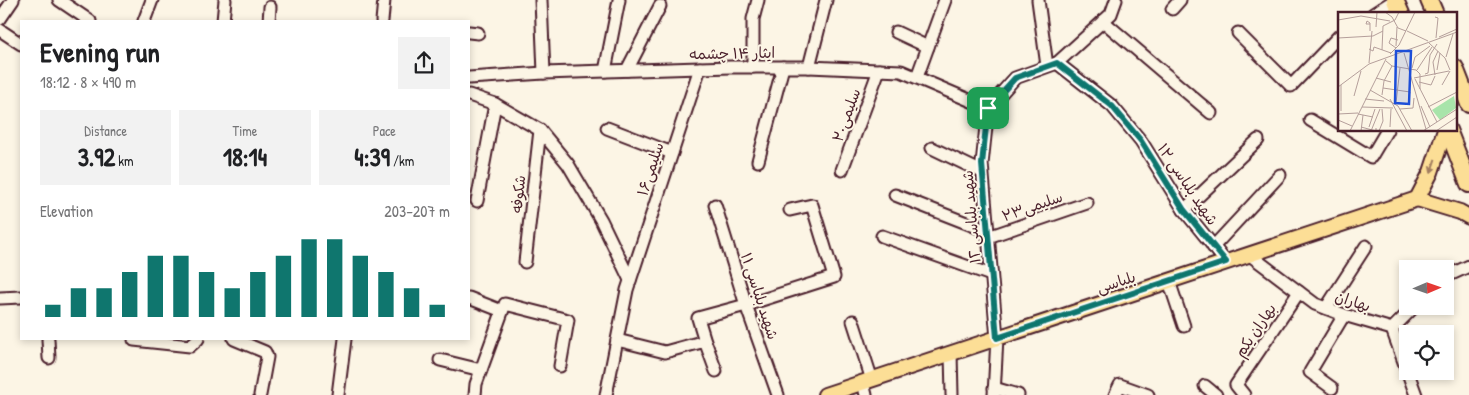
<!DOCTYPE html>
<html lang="en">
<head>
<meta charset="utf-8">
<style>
  body { margin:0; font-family:"Patrick Hand","Playpen Sans Arabic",sans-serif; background:#f2f2f2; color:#202124; height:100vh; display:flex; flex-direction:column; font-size:19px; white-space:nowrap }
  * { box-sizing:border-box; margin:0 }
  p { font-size:16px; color:#757577 }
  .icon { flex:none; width:28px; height:28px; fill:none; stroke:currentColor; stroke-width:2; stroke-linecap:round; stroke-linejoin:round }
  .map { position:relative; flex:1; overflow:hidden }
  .sheet { position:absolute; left:20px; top:20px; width:450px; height:320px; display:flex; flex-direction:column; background:#fff; border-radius:0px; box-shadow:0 2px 8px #0003 }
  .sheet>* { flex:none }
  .needle { width:32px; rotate:88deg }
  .buttons { position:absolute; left:1399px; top:260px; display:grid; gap:10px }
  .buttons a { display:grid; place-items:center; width:55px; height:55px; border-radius:0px; background:#fff; box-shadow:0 2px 8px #0003; font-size:25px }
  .pin { position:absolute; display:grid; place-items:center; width:42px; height:42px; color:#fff; margin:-21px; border-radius:10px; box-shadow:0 2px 8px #0006 }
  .round { display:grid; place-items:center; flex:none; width:52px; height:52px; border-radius:0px; background:#f2f2f2 }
  .headline { display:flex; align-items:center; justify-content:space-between; height:85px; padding:0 20px }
  h1 { font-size:28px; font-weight:700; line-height:38px }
  .stats { display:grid; grid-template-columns:repeat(3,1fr); gap:8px; height:85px; padding:5px 20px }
  .stats div { display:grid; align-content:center; border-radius:0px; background:#f2f2f2; text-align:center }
  .stats b { font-size:25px; font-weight:700 }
  .stats small { font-size:14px; font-weight:400 }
  .stats p { font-size:14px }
  .chart { height:140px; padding:10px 20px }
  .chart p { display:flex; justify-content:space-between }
  .chart svg { width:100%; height:90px; margin-top:5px; stroke:#0f766e; stroke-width:6 }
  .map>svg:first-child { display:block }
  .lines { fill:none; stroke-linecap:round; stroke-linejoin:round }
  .minor-casing { stroke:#4a1f2b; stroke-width:15 }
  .major-casing { stroke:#4a1f2b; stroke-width:18 }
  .highway-casing { stroke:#4a1f2b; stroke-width:20 }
  .minor { stroke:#fcf5e5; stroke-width:11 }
  .major { stroke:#fcde96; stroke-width:14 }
  .highway { stroke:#fcde96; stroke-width:16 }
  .oneway { fill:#a37e60 }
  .route-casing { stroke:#fff; stroke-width:10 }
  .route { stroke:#0f766e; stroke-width:6 }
  .labels { text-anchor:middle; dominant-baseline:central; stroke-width:4; stroke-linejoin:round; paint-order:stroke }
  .street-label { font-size:15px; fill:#4a1f2b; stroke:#fcf5e5 }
  .inset-road { fill:none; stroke:#b59f9b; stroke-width:1 }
  .view { fill:#1d4ed8; fill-opacity:0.15; stroke:#1d4ed8; stroke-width:2.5 }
  .inset-edge { fill:none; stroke:#4a1f2b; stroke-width:2.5 }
</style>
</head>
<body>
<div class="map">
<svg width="1469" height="395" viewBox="0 0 1469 395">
  <rect width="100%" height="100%" fill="#fcf5e5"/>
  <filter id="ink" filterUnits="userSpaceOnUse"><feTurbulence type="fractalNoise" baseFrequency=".02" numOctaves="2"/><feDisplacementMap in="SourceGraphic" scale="10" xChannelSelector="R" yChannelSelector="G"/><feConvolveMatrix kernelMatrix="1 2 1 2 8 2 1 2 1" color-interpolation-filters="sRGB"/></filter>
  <g filter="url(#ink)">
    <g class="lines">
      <g class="minor-casing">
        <g id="minor">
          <polyline points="59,0 90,21"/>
          <polyline points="541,0 544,73"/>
          <polyline points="1038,0 1047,66"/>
          <polyline points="1172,9 1180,0"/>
          <polyline points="1373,14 1395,0"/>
          <polyline points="0,19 13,0"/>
          <polyline points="144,21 152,0"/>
          <polyline points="223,21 225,0"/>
          <polyline points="269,21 270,7"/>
          <polyline points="382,21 384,0"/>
          <polyline points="1103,21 1211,113"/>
          <polyline points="0,30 21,44"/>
          <polyline points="469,32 478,33"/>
          <polyline points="896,32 928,47"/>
          <polyline points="1238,33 1291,86 1339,36"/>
          <polyline points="1057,63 1112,106 1141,141 1184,210 1226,262"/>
          <polyline points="753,67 753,19 758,0"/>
          <polyline points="809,67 826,0"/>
          <polyline points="627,70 660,6"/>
          <polyline points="605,71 619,0"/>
          <polyline points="917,77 945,0"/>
          <polyline points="469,78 544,73 731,67 809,67 901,71 988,108"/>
          <polyline points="469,95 495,104 540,130 568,164 601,220 630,280"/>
          <polyline points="1310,120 1371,157 1387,130"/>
          <polyline points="607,128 672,153"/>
          <polyline points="932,148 982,172"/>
          <polyline points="758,161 783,67"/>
          <polyline points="842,170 879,70"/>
          <polyline points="895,195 987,231"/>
          <polyline points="477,201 495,104"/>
          <polyline points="715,205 746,305 778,395"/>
          <polyline points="1184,210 1258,140"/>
          <polyline points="882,236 991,275"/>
          <polyline points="988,237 1087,203"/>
          <polyline points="1213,247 1280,175"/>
          <polyline points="1250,255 1315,304 1344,315 1392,329 1416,395"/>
          <polyline points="525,262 540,130"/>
          <polyline points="1445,277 1469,266"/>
          <polyline points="1169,281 1184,326"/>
          <polyline points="0,298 21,297"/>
          <polyline points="469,298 502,311"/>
          <polyline points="1326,308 1366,246"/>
          <polyline points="853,321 872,380"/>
          <polyline points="1392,329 1415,306"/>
          <polyline points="48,339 49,358"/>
          <polyline points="234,339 265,352 267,357 260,395"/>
          <polyline points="134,340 190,346 198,339"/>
          <polyline points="617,340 665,352 705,341 698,318 746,305 834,277 812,205 790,210"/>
          <polyline points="705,341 716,371"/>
          <polyline points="951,353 952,395"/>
          <polyline points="440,360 481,370"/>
          <polyline points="863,383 866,395"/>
          <polyline points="1205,386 1216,395"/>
          <polyline points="994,388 1018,395"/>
          <polyline points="1332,388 1310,372 1344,315"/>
          <polyline points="338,395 345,339"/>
          <polyline points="475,395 476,384 505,304 568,320 560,366"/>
          <polyline points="606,395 627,290 700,68"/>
          <polyline points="994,395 997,338 982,164 988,108 1015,78 1057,63 1111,14 1116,0"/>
          <polyline points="1115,395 1120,385 1148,395"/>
          <polyline points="1244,395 1236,385 1299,292"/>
        </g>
      </g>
      <g class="major-casing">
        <g id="major">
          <polyline points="1417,199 1431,172 1445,130"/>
          <polyline points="1417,199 1460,212 1469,217"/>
          <polyline points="825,395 1417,199"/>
        </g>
      </g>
      <g class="highway-casing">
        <g id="highway">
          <polyline points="1395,0 1401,14"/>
          <polyline points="1429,0 1435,14"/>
          <polyline points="1455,68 1469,104"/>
          <polyline points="1448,130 1469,184"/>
        </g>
      </g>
      <use href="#minor" class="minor"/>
      <use href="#major" class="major"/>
      <use href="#highway" class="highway"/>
    </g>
    <defs><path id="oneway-solid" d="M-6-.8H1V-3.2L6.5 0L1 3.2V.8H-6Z" transform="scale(1.25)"/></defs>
    <use class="oneway" href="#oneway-solid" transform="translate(1433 166) rotate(109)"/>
  </g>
  <g class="lines" filter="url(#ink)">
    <g class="route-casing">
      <polygon id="route" points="1057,63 1112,106 1141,141 1184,210 1226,262 997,338 982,164 988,108 1015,78"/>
    </g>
    <use href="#route" class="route"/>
  </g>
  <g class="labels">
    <g class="street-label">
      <text transform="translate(732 53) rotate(-1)">ایثار ۱۴ چشمه</text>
      <text transform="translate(846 115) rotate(-70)">سلیمی۲۰</text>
      <text transform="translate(650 169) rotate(-72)">سلیمی۱۶</text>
      <text transform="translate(1188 184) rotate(56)">شهید بلباسی ١٣</text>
      <text transform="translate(518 194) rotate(-84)">شکوفه</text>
      <text transform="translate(1032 206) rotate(-19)">سلیمی۲۳</text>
      <text transform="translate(971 217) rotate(-95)">شهید بلباسی ١٢</text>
      <text transform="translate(1116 282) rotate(-18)">بلباسی</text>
      <text transform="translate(760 296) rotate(72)">شهید بلباسی ١١</text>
      <text transform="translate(1353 301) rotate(18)">بهاران</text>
      <text transform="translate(1255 330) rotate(-56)">بهاران یکم</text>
    </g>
  </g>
  <g transform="translate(1338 12)">
    <rect width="119" height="119" fill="#fcf5e5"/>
    <path d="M 116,84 L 118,96 L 102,108 L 94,98 Z" fill="#a8e4aa"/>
    <path class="inset-road" d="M 47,0 L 54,5 L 60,16 L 68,19M 97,5 L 100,6 L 98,26M 0,8 L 23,4 L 52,9M 32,12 L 28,12 L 29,9 L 32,11 L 32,19M 38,15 L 39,0M 69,19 L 90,29M 101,25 L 119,17M 0,26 L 35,24 L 45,19M 91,31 L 107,46 L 112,58M 58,34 L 59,15M 58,36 L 51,31 L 53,26 L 60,28M 31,37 L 35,39 L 36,35 L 53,41M 44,38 L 45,14 L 57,8 L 61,0M 66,41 L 88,117M 52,42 L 61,33 L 77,0M 108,45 L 115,22M 48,49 L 54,54 L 78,58 L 82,62 L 82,77M 31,51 L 34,19M 74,56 L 77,45 L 92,34M 79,58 L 94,35M 99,58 L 102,41M 87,62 L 90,61 L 92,43 L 99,32M 97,63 L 95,50 L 100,39M 38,66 L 53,70M 76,66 L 111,59M 77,67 L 99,110M 81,70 L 93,73 L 97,64M 3,73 L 3,99M 104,73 L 112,59M 0,75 L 31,52 L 119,20M 45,76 L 72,80 L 71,84M 32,78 L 60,94 L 74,119M 44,83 L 46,69 L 54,54M 16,84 L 23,59M 27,87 L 46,89M 52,87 L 69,119M 58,91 L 62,56M 83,94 L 92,115M 24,95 L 55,96M 90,95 L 119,80M 62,97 L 75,96 L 76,86M 0,102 L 20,101M 20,102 L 35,105M 0,108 L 14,114M 23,115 L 38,119 L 38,116M 31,115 L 37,97M 52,115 L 53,97M 12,119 L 48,47M 23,119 L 25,103M 33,119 L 42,97M 41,119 L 45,109 L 44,97M 85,119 L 119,97M 98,119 L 119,105"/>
    <path class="view" d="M 58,39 L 73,39 L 71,92 L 57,91 Z"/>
    <rect width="119" height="119" class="inset-edge"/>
  </g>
</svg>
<div class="buttons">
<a><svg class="needle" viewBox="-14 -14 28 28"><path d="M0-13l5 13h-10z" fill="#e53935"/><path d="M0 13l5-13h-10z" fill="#757577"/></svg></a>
<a><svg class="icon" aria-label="locate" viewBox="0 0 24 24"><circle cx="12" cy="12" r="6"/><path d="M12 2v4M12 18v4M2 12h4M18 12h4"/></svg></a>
</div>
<div class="pin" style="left:988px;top:108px;background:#1e9e55"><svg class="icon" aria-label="arrive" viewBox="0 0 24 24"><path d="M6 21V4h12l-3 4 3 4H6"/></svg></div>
<section class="sheet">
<div class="headline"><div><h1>Evening run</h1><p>18:12 · 8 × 490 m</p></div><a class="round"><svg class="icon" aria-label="share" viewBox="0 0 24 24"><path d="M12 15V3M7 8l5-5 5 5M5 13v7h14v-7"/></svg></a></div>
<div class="stats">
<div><p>Distance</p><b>3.92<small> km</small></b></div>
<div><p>Time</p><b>18:14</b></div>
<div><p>Pace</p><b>4:39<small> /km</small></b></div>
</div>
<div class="chart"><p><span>Elevation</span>203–207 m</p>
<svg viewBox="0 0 160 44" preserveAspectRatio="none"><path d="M5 44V38M15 44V30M25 44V30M35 44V22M45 44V14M55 44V14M65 44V22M75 44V30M85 44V22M95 44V14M105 44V6M115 44V6M125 44V14M135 44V22M145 44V30M155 44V38"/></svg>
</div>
</section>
</div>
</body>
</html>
